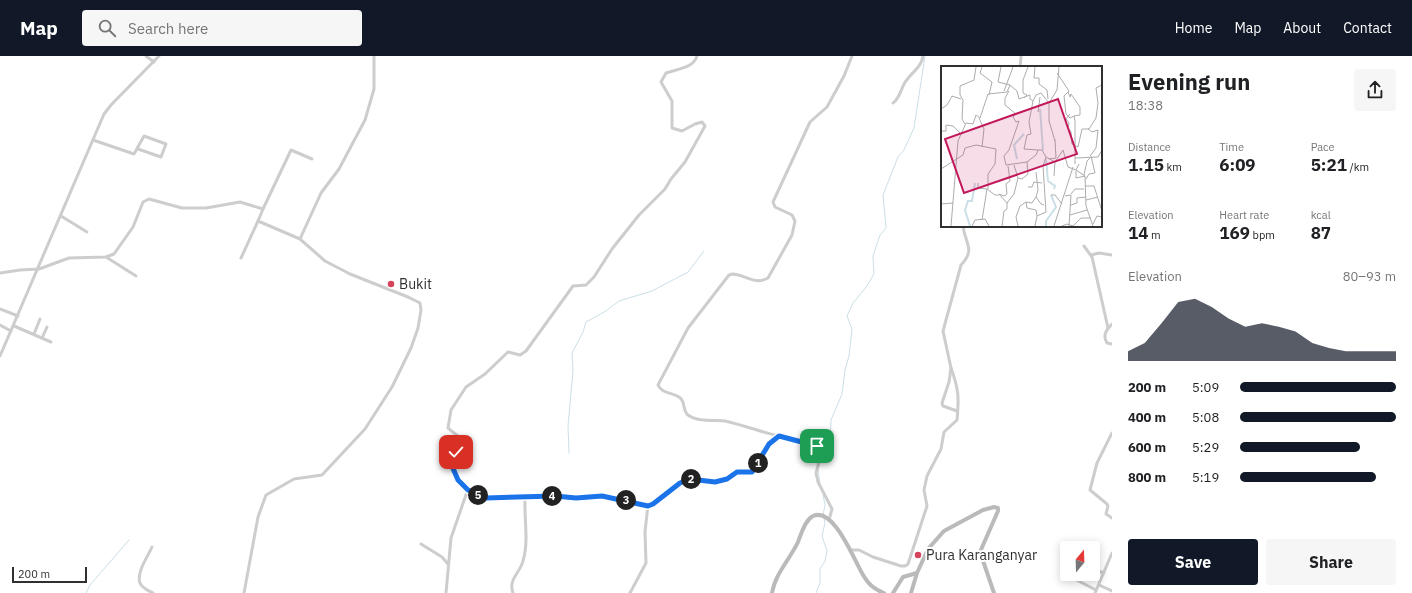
<!DOCTYPE html>
<html lang="en">
<head>
<meta charset="utf-8">
<style>
  body { margin:0; font-family:"IBM Plex Sans",sans-serif; background:#f6f6f6; color:#202124; height:100vh; display:flex; flex-direction:column; font-size:15px; white-space:nowrap }
  * { box-sizing:border-box; margin:0 }
  p { font-size:13px; color:#757577 }
  .icon { flex:none; width:22px; height:22px; fill:none; stroke:currentColor; stroke-width:2; stroke-linecap:round; stroke-linejoin:round }
  .map { position:relative; flex:1; overflow:hidden }
  .panel { display:flex; flex-direction:column; background:#fff; width:300px }
  .panel>* { flex:none }
  .needle { width:26px; rotate:19deg }
  .tools { position:absolute; left:1060px; top:485px; display:grid; gap:8px }
  .tools a { display:grid; place-items:center; width:40px; height:40px; border-radius:4px; background:#fff; box-shadow:0 2px 10px #0003; font-size:20px }
  .scale { position:absolute; left:12px; bottom:10px; width:75px; box-sizing:border-box; padding-left:4px; border:2px solid #303030; border-top:0; font-size:11px; line-height:14px; white-space:nowrap; color:#303030; -webkit-text-stroke:3px #fff; paint-order:stroke }
  .pin { position:absolute; display:grid; place-items:center; width:34px; height:34px; color:#fff; margin:-17px; border-radius:8px; box-shadow:0 2px 6px #0006 }
  .km { position:absolute; width:20px; height:20px; margin:-10px; border-radius:50%; background:#222; color:#fff; font-size:11px; line-height:20px; text-align:center }
  .round { display:grid; place-items:center; flex:none; width:42px; height:42px; border-radius:4px; background:#f6f6f6 }
  .summary { display:flex; align-items:center; justify-content:space-between; height:68px; padding:0 16px }
  h1 { font-size:22px; font-weight:700; line-height:30px }
  .metrics { display:grid; grid-template-columns:repeat(3,1fr); gap:6px; height:68px; padding:4px 16px }
  .metrics div { display:grid; align-content:center }
  .metrics b { font-size:17px; font-weight:700 }
  .metrics small { font-size:11px; font-weight:400 }
  .metrics p { font-size:11px }
  .chart { height:112px; padding:8px 16px }
  .chart p { display:flex; justify-content:space-between }
  .chart svg { width:100%; height:72px; margin-top:4px; fill:#111827; opacity:.7 }
  .button { display:flex; gap:8px; margin-top:auto; padding:8px 16px }
  .button a { flex:1; height:46px; border-radius:4px; background:#111827; color:#fff; font-size:16px; font-weight:700; line-height:46px; text-align:center }
  .button a+a { background:#f6f6f6; color:#202124 }
  ul { padding:0 16px; list-style:none; font-size:13px }
  li { display:grid; grid-template-columns:64px 48px 1fr; align-items:center; height:30px }
  li i { height:10px; border-radius:5px; background:#111827 }
  header { display:flex; align-items:center; gap:24px; box-sizing:border-box; height:56px; padding:0 20px; background:#111827; color:#fff }
  header strong { font-size:19px }
  nav { display:flex; gap:22px; margin-inline-start:auto; font-size:14px }
  .search { width:280px; height:36px; background:#f6f6f6; display:flex; align-items:center; gap:10px; box-sizing:border-box; padding:0 14px; border-radius:4px; color:#757577; font-size:15px }
  main { display:flex; flex:1; min-height:0 }
  .map>svg:first-child { display:block }
  .lines { fill:none; stroke-linecap:round; stroke-linejoin:round }
  .stream { stroke:#cbdfe7; stroke-width:1 }
  .street { stroke:#cdcdcd; stroke-width:3 }
  .secondary { stroke:#bababa; stroke-width:4 }
  .route-casing { stroke:#fff; stroke-width:8 }
  .route { stroke:#1a73e8; stroke-width:5 }
  .poi-dot { fill:#d5445a; stroke:#fff; stroke-width:1.5 }
  .labels { text-anchor:middle; dominant-baseline:central; stroke-width:4; stroke-linejoin:round; paint-order:stroke }
  .poi-label { font-size:14px; fill:#303030; stroke:#fff; text-anchor:start }
  .inset-river { fill:none; stroke:#cbdfe7; stroke-width:2 }
  .inset-road { fill:none; stroke:#acacac; stroke-width:1 }
  .view { fill:#c2185b; fill-opacity:0.15; stroke:#c2185b; stroke-width:2 }
  .inset-edge { fill:none; stroke:#303030; stroke-width:2 }
</style>
</head>
<body>
<header>
<strong>Map</strong>
<div class="search"><svg class="icon" aria-label="search" viewBox="0 0 24 24"><circle cx="10" cy="10" r="6"/><path d="M15 15l6 6"/></svg>Search here</div>
<nav><a>Home</a><a>Map</a><a>About</a><a>Contact</a></nav>
</header>
<main>
<div class="map">
<svg width="1112" height="537" viewBox="0 0 1112 537">
  <rect width="100%" height="100%" fill="#fff"/>
  <g class="lines">
    <g class="stream">
      <polyline points="569,397 568,370 573,315 572,297 583,276 586,266 606,255 619,245 652,235 688,216 704,195"/>
      <polyline points="822,399 830,387 831,364 842,338 845,314 849,300 852,273 847,260 853,247 867,230 874,218 873,200 880,179 886,172 883,139 898,101 904,94 914,72 925,0"/>
      <polyline points="818,413 820,428"/>
      <polyline points="823,459 825,449 823,439"/>
      <polyline points="86,537 90,529 129,484"/>
      <polyline points="816,537 820,527 820,513 825,505 827,495 822,480 825,467 824,462"/>
    </g>
    <g class="street">
      <polyline points="146,0 154,6"/>
      <path d="M 697,0 C 694,12 677,13 666,17 L 661,26 L 672,45 L 672,72 L 682,75 L 695,68 L 702,66 L 705,70 L 685,106 L 671,123 L 665,133 L 639,159 L 612,193 L 594,221 L 586,229 L 573,230 L 526,295 L 520,299 L 508,296 L 485,318 L 466,331 L 451,354 L 448,372 L 459,381 L 462,386 L 453,403 L 453,413 L 458,424 L 468,433 L 481,441 L 525,442 L 555,440 L 577,442 L 602,440 L 648,449 L 653,448 L 680,427 L 690,423 L 715,426 L 727,423 L 737,417 L 752,417 L 769,388 L 779,380 L 817,391 L 822,395 L 816,417 L 818,426 L 832,453 L 829,464"/>
      <polyline points="1020,11 1021,1"/>
      <path d="M 893,47 C 899,43 901,34 904,28 C 910,17 921,13 923,0"/>
      <polyline points="93,84 134,98 144,80 166,88 161,101 138,93"/>
      <polyline points="263,153 291,94 312,103"/>
      <polyline points="61,160 87,176"/>
      <polyline points="300,183 321,137 339,113 365,64 374,33 374,0"/>
      <polyline points="1084,190 1092,201 1108,272"/>
      <polyline points="1091,199 1099,197 1112,199"/>
      <polyline points="106,201 136,220"/>
      <polyline points="241,202 258,165"/>
      <polyline points="0,217 20,214 39,213 69,202 106,201 114,198 133,171 143,146 149,143 182,152 206,152 240,146 263,153 258,165 300,183 325,205 350,218 408,241 420,247 421,254 418,272 411,292 392,331 365,373 322,419 294,423 266,439 258,461 244,537"/>
      <polyline points="0,253 18,260"/>
      <path d="M 1112,268 C 1107,273 1102,279 1107,287 L 1112,288"/>
      <polyline points="0,269 11,275"/>
      <polyline points="14,270 51,286"/>
      <polyline points="34,278 40,263"/>
      <polyline points="42,282 47,271"/>
      <polyline points="0,300 104,58 111,49 159,0"/>
      <path d="M 957,355 L 943,350 L 942,347 L 949,326 L 951,312 L 943,275 L 961,209 C 976,193 965,188 963,170"/>
      <polyline points="1112,377 1097,407 1090,434 1107,448 1108,450 1106,458 1112,462"/>
      <path d="M 779,380 C 761,376 743,369 725,365 C 715,364 697,366 688,359 C 682,354 686,345 679,341 C 672,336 662,338 658,329 L 688,272 L 729,219 C 740,214 753,231 768,222 L 792,179 L 795,165 L 792,159 L 775,151 L 773,146 L 810,66 L 827,51 L 844,20 L 852,0"/>
      <polyline points="421,488 442,501 448,508"/>
      <path d="M 152,491 C 148,500 136,517 140,527 C 142,532 149,535 153,537"/>
      <path d="M 851,494 L 859,494 L 873,501 L 901,510 L 905,510 L 908,508 L 927,450 L 924,434 L 927,420 L 941,393 L 944,376 L 957,364 C 959,342 959,334 951,312"/>
      <polyline points="1093,513 1104,517"/>
      <polyline points="1063,517 1096,534"/>
      <polyline points="1099,529 1112,535"/>
      <polyline points="446,537 451,482 468,433"/>
      <path d="M 513,537 C 508,523 520,517 523,505 C 529,485 524,463 525,442"/>
      <polyline points="630,537 646,507 645,476 648,449"/>
      <polyline points="1095,537 1112,497"/>
    </g>
    <g class="secondary">
      <path d="M 772,537 C 775,518 790,503 798,486 C 801,478 805,464 813,460 C 835,450 856,510 865,522 C 869,529 876,534 884,537"/>
      <polyline points="893,537 903,521 917,517 928,493 944,475 983,454 994,451 998,452 998,455 980,496 994,537"/>
      <polyline points="911,537 917,517"/>
    </g>
  </g>
  <g class="lines">
    <g class="route-casing">
      <polyline id="route" points="456,396 452,410 458,424 468,434 486,442 555,440 576,442 602,440 648,450 653,448 680,427 690,423 715,426 727,423 737,416 752,416 769,388 779,380 817,390"/>
    </g>
    <use href="#route" class="route"/>
  </g>
  <g class="poi-dot">
    <circle cx="391" cy="228" r="4"/>
    <circle cx="918" cy="499" r="4"/>
  </g>
  <g class="labels">
    <g class="poi-label">
      <text x="399" y="228">Bukit</text>
      <text x="926" y="499">Pura Karanganyar</text>
    </g>
  </g>
  <g transform="translate(941 10)">
    <rect width="161" height="161" fill="#fff"/>
    <path class="inset-river" d="M 99,43 L 102,84M 76,93 L 73,79 L 83,68M 105,93 L 107,115 L 114,120 L 113,123M 29,160 L 24,144 L 27,135 L 31,135 L 34,117M 105,160 L 105,155 L 115,141 L 110,129"/>
    <path class="inset-road" d="M 41,1 L 39,7 L 51,16 L 48,29M 60,1 L 57,16 L 69,19M 94,1 L 93,12 L 98,12 L 98,18 L 106,24 L 107,33M 116,7 L 128,25 L 123,30 L 125,48 L 129,52 L 133,50 L 134,55 L 134,98M 63,25 L 72,1M 68,25 L 64,32 L 64,39 L 75,48 L 72,51 L 75,56 L 78,55 L 68,84 L 63,90 L 65,99 L 86,96 L 95,89 L 97,84 L 101,84 L 105,91 L 114,96 L 122,84 L 127,101 L 135,104 L 138,98M 127,26 L 129,31 L 130,28 L 139,41 L 139,49 L 133,50M 83,32 L 86,29 L 82,27 L 82,14 L 87,1M 92,35 L 88,56 L 90,68 L 86,69 L 83,83 L 97,84M 108,37 L 108,55 L 114,75M 0,43 L 6,39 L 11,30 L 20,33M 97,46 L 99,31M 129,48 L 125,53 L 128,57 L 127,62 L 130,66 L 131,78 L 137,81 L 141,63 L 148,63 L 155,52 L 157,37 L 155,22 L 161,19M 38,52 L 43,63 L 41,81M 24,58 L 21,53 L 22,34 L 19,29 L 19,20 L 33,14 L 35,1M 147,63 L 151,66 L 157,64 L 155,82 L 149,90M 0,65 L 5,65 L 5,59 L 12,60 L 20,68M 134,92 L 157,91 L 161,84M 108,93 L 115,92 L 114,74M 0,103 L 22,89 L 24,82 L 35,79 L 55,83 L 54,98 L 47,108 L 47,123M 135,104 L 144,110 L 145,140 L 152,160M 135,105 L 135,112 L 144,110M 95,106 L 97,124 L 95,131M 143,109 L 146,95 L 149,92M 113,110 L 114,96M 77,112 L 81,113 L 87,108 L 86,96M 145,113 L 148,108 L 154,107 L 150,90M 37,117 L 37,122 L 46,123M 144,120 L 153,120 L 161,145M 87,121 L 91,121 L 93,116 L 101,117M 130,128 L 134,123 L 143,123M 110,129 L 114,129 L 121,138M 124,130 L 130,129 L 128,160M 145,134 L 157,131M 85,136 L 86,142 L 95,144 L 96,150M 66,137 L 58,128 L 63,130 L 66,128 L 65,118 L 69,115 L 67,100M 0,138 L 12,137M 130,139 L 136,137 L 136,132 L 145,131M 129,149 L 146,144M 41,154 L 46,123 L 54,129 L 58,129M 152,158 L 156,150 L 161,151M 10,160 L 17,75 L 25,57 L 32,58 L 35,49 L 39,52 L 47,28 L 66,26 L 69,19 L 76,25 L 78,33 L 89,29 L 89,33 L 92,35 L 95,29 L 100,27 L 108,37 L 116,24 L 118,1M 31,160 L 34,154 L 44,153 L 48,160M 61,160 L 63,145 L 66,143 L 66,137 L 73,128 L 77,112 L 73,99M 77,160 L 75,151 L 79,140 L 85,136 L 91,137 L 95,131 L 100,138 L 103,139M 94,160 L 96,150 L 105,146 L 102,100 L 105,91M 113,160 L 132,101M 121,160 L 126,158 L 132,160 L 140,152 L 150,152"/>
    <path class="view" d="M 117,33 L 136,88 L 23,127 L 4,73 Z"/>
    <rect width="161" height="161" class="inset-edge"/>
  </g>
</svg>
<div class="tools">
<a><svg class="needle" viewBox="-14 -14 28 28"><path d="M0-13l5 13h-10z" fill="#e53935"/><path d="M0 13l5-13h-10z" fill="#757577"/></svg></a>
</div>
<div class="scale">200 m</div>
<div class="pin" style="left:817px;top:390px;background:#1e9e55"><svg class="icon" aria-label="arrive" viewBox="0 0 24 24"><path d="M6 21V4h12l-3 4 3 4H6"/></svg></div>
<div class="pin" style="left:456px;top:396px;background:#d93025"><svg class="icon" aria-label="check" viewBox="0 0 24 24"><path d="M5 12l5 5 9-10"/></svg></div>
<b class="km" style="left:758px;top:407px">1</b>
<b class="km" style="left:691px;top:423px">2</b>
<b class="km" style="left:626px;top:444px">3</b>
<b class="km" style="left:552px;top:440px">4</b>
<b class="km" style="left:478px;top:439px">5</b>
</div>
<section class="panel">
<div class="summary"><div><h1>Evening run</h1><p>18:38</p></div><a class="round"><svg class="icon" aria-label="share" viewBox="0 0 24 24"><path d="M12 15V3M7 8l5-5 5 5M5 13v7h14v-7"/></svg></a></div>
<div class="metrics">
<div><p>Distance</p><b>1.15<small> km</small></b></div>
<div><p>Time</p><b>6:09</b></div>
<div><p>Pace</p><b>5:21<small> /km</small></b></div>
</div>
<div class="metrics">
<div><p>Elevation</p><b>14<small> m</small></b></div>
<div><p>Heart rate</p><b>169<small> bpm</small></b></div>
<div><p>kcal</p><b>87</b></div>
</div>
<div class="chart"><p><span>Elevation</span>80–93 m</p>
<svg viewBox="0 0 160 44" preserveAspectRatio="none"><path d="M0 44V38L10 33L20 21L30 8L40 6L50 11L60 18L70 23L80 21L90 23L100 26L110 33L120 36L130 38L140 38L150 38L160 38V44z"/></svg>
</div>
<ul>
<li><b>200 m</b>5:09<i style="width:100%"></i></li>
<li><b>400 m</b>5:08<i style="width:100%"></i></li>
<li><b>600 m</b>5:29<i style="width:77%"></i></li>
<li><b>800 m</b>5:19<i style="width:87%"></i></li>
</ul>
<div class="button"><a>Save</a><a>Share</a></div>
</section>
</main>
</body>
</html>
